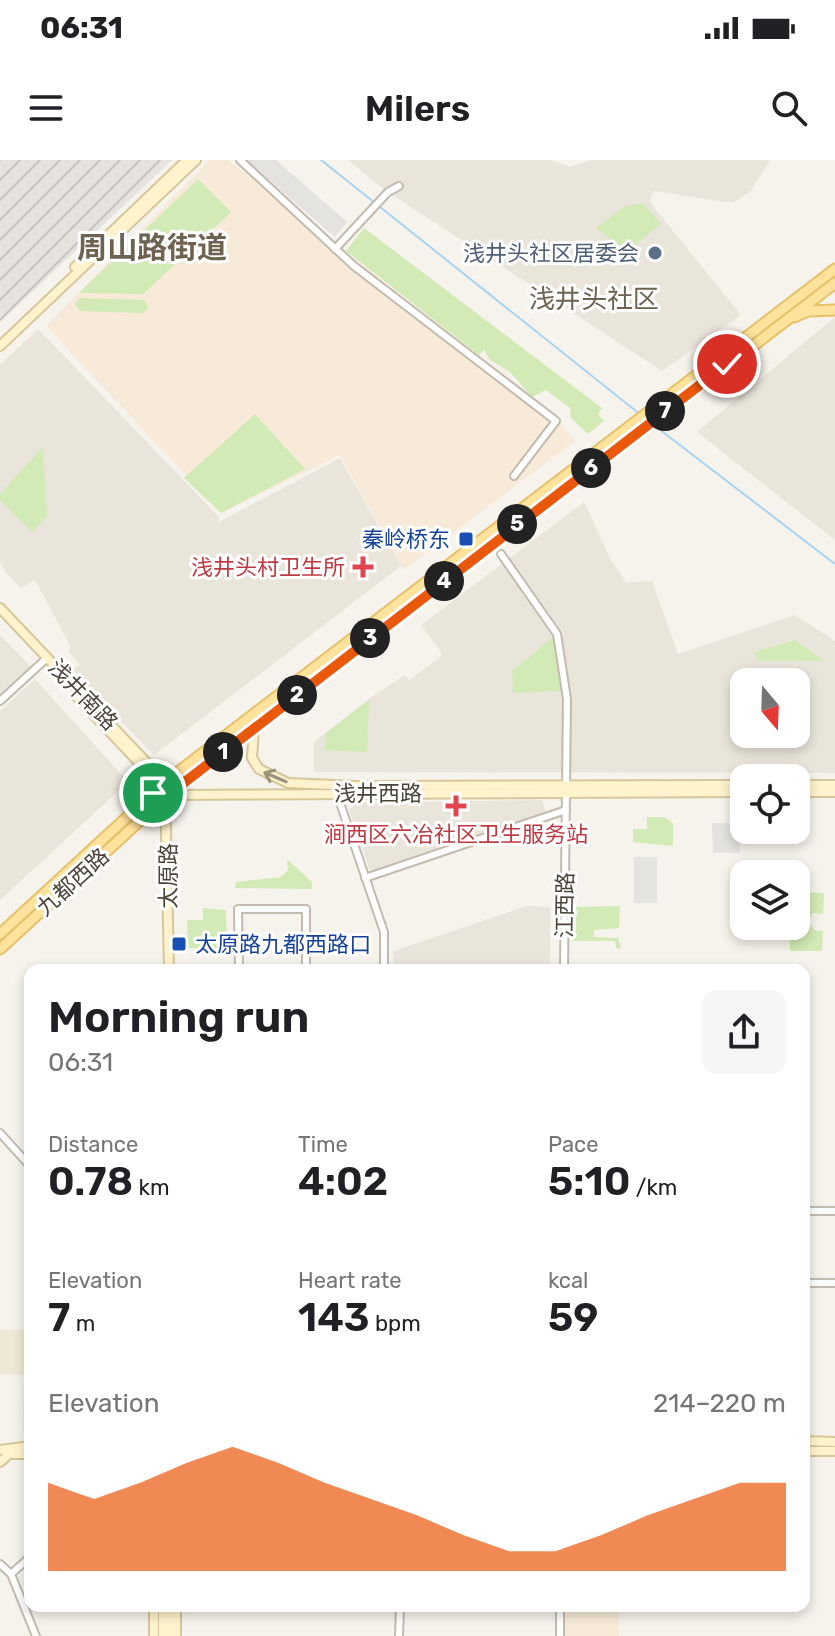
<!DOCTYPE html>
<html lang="en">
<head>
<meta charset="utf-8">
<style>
  body { margin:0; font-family:Rubik,"Noto Sans SC",sans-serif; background:#f6f6f6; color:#202124; height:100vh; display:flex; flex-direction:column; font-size:30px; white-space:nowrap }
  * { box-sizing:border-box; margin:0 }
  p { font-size:26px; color:#757577 }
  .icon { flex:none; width:44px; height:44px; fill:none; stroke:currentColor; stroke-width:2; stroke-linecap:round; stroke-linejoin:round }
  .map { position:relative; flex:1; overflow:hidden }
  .side { position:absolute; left:24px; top:804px; width:786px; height:648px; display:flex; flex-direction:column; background:#fff; border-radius:16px; box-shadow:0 4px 12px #0003 }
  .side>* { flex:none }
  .needle { width:52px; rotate:161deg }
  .controls { position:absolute; left:730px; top:508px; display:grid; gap:16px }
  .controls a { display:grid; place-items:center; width:80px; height:80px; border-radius:16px; background:#fff; box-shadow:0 4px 12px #0003; font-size:40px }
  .pin { position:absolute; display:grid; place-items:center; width:68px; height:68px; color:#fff; margin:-34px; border:4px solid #fff; border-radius:50%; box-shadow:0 2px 8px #0007 }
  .km { position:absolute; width:40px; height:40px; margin:-20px; border-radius:50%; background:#222; color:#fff; font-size:22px; line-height:40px; text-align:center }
  .round { display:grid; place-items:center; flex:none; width:84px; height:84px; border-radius:16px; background:#f6f6f6 }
  .head { display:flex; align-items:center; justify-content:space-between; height:136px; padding:0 24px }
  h1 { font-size:44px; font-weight:600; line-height:60px }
  .metrics { display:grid; grid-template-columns:repeat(3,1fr); gap:12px; height:136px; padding:8px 24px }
  .metrics div { display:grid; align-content:center }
  .metrics b { font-size:40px; font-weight:600 }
  .metrics small { font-size:22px; font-weight:400 }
  .metrics p { font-size:22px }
  .chart { height:224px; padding:16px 24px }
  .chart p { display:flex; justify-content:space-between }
  .chart svg { width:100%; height:144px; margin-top:8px; fill:#ea580c; opacity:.7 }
  .status { display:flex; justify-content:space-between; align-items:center; height:56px; padding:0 40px; background:#fff; direction:ltr }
  .status svg { height:22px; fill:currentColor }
  header { display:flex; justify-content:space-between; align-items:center; height:104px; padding:0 24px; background:#fff; font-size:36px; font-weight:600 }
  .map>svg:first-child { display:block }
  .residential { fill:#eae5da; fill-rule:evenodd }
  .commercial { fill:#f7ead8 }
  .industrial { fill:url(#industrial-furrows) }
  .education { fill:#efe8d6 }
  .grass { fill:#d2eab5 }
  .parking { fill:#e5e3e0 }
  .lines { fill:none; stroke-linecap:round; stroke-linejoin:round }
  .stream { stroke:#a9d4f2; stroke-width:2 }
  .street-casing { stroke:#c2bbae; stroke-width:10 }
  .secondary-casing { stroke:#d6c79b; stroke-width:12 }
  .primary-casing { stroke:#e6c16a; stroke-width:13 }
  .street { stroke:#fff; stroke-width:6 }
  .secondary { stroke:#fff3cd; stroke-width:8 }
  .primary { stroke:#ffe39c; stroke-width:9 }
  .oneway { stroke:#9c937c }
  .route-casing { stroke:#fff; stroke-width:16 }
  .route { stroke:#ea580c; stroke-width:10 }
  .service-dot { fill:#5c6f8a; stroke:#fff; stroke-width:3 }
  .transit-dot { fill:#1a4fb4; stroke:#fff; stroke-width:3 }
  .health-dot { fill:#e0444e; stroke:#fff; stroke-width:3 }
  .labels { text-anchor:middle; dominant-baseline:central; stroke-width:6; stroke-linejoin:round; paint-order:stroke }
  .service-label { font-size:22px; fill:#4e5e75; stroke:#fff; text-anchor:end }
  .transit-label { font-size:22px; fill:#164399; stroke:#fff; text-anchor:end }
  .health-label { font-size:22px; fill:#be3a42; stroke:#fff; text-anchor:end }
  .street-label { font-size:22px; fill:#4b4439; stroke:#fff }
  .quarter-label { font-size:26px; fill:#6e6250; stroke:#fff }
  .district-label { font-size:30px; font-weight:bold; fill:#6e6250; stroke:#fff }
</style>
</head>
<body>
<div class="status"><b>06:31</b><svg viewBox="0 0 49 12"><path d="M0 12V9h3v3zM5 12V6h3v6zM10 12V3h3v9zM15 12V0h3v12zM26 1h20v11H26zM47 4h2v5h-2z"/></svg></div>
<header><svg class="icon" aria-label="menu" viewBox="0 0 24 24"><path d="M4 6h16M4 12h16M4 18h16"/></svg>Milers<svg class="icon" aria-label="search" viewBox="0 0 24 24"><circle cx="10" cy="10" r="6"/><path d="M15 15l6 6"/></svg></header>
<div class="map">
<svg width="835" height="1476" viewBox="0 0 835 1476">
  <defs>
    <pattern id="industrial-furrows" width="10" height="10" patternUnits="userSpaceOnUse" patternTransform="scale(2)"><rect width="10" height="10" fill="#e6e2dd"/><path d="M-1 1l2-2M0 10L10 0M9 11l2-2" fill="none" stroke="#c7c3be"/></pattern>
  </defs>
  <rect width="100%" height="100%" fill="#f6f3ec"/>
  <g class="residential">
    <polygon points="348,0 550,0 570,7 591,0 770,0 751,31 733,43 654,31 649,41 741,155 662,211 385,30"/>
    <polygon points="835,157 835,380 697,272"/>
    <polygon points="38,169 220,358 217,363 340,298 401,406 154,595 72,510 80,504 68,491 71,487 35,420 21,428 5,412 0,400 0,205"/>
    <path d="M 584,342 L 611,400 L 626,422 L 652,421 L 678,494 L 795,455 L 835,481 L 835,613 L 314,612 L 314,582 L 370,538 L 405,515 L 409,520 L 441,497 L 441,492 L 421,465 ZM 744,522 L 796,522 L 796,574 L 744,574 Z"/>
    <polygon points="0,475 31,507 0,536"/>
    <polygon points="35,519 128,622 0,740 0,551"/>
    <polygon points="542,640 546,654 371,713 349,650 357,643"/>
    <polygon points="526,746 550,747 550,810 393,810 393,791"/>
  </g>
  <g class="commercial">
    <polygon points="210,0 228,0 555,256 575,281 404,410 340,295 221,353 46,166"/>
    <rect x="560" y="1446" width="59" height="30"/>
  </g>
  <polygon class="industrial" points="0,0 172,0 0,162"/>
  <polygon class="education" points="30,1169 30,1272 23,1272 24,1215 0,1214 0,1170"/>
  <g class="grass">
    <polygon points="198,19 231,52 143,134 79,133"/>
    <polygon points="643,43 661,64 627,91 596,68 624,47"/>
    <polygon points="364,68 602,248 598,254 604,261 588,274 571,258 570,248 546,230 532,237 509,211 490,200 484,190 479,195 346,91"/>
    <polygon points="80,138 144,140 149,147 143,153 80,151 75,144"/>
    <polygon points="255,254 305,309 221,353 184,318"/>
    <polygon points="43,287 47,356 32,372 0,340 0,334"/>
    <polygon points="555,476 562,531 513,533 512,511"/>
    <polygon points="795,480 824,501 757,501 754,492"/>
    <polygon points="369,540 367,592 325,590 325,574"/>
    <polygon points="647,657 664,657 673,663 673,686 633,682 633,669 647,669"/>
    <polygon points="287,699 312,722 312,729 235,728 236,722 281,717 288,710"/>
    <polygon points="796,732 824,733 823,754 813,753 808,761 814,770 823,771 822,791 790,791 790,766 796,766"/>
    <polygon points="620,746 619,768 594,770 594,777 618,778 621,788 616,788 615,781 572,781 571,747"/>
    <polygon points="203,748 226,750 227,790 188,788 187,760 203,760"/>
  </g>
  <g class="parking">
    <polygon points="246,0 276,0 347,62 335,77"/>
    <polygon points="712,663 740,663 740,693 713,693"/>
    <rect x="634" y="697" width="23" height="46"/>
  </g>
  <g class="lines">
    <g class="stream">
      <polyline points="321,0 375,43"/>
      <polyline points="380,47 641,255"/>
      <polyline points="655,266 835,404"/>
    </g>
    <g class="street-casing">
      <g id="street">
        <polyline points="240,0 354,106 556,261 514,316"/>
        <polyline points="335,89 388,32 399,26"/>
        <polyline points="501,394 557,474 567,539 564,810"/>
        <polyline points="0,541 47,498"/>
        <polyline points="337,634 384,772 384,810"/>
        <polyline points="365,718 566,650"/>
        <polyline points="239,810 238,749 306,749 306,810"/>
        <polyline points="0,973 30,1006"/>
        <polyline points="804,1051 835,1051"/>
        <polyline points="804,1123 835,1123"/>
        <polyline points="0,1404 11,1414 36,1476"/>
        <polyline points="11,1414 30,1397"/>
        <polyline points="399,1476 400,1446"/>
        <polyline points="560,1476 560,1446"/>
      </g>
    </g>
    <g class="secondary-casing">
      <g id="secondary">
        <polyline points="75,107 187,0"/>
        <polyline points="0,186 196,0"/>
        <polyline points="0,448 165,622 169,810"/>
        <polyline points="76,536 163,628"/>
        <polyline points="254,569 252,598 259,609 288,623 357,626 744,625"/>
        <polyline points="796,625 835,625"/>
        <polyline points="796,632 835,632"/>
        <polyline points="169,635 744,632"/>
        <polyline points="804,1281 835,1282"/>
        <polyline points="0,1290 30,1286"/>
        <polyline points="804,1291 835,1291"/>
        <polyline points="0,1302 9,1294 30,1294"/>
        <polyline points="154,1446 154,1476"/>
        <polyline points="163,1476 163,1446"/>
        <polyline points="169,1476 169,1446"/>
        <polyline points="176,1476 176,1446"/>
      </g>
    </g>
    <g class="primary-casing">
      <g id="primary">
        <polyline points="794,157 808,151 835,150"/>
        <polyline points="0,774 165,622 835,109"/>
        <polyline points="0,789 168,635 835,123"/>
      </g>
    </g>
    <use href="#street" class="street"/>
    <use href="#secondary" class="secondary"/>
    <use href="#primary" class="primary"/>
  </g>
  <defs><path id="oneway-shaft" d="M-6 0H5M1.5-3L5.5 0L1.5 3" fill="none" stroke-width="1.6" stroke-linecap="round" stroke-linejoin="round" transform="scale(2)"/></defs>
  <use class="oneway" href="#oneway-shaft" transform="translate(275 617) rotate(-157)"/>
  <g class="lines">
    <g class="route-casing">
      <polyline id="route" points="153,633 161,625 168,635 727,204"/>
    </g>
    <use href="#route" class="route"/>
  </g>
  <circle class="service-dot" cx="655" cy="93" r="8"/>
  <g class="transit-dot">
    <rect x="458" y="371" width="16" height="16" rx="4"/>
    <rect x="171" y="776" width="16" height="16" rx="4"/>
  </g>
  <g class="health-dot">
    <path d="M359 395h8v8h8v8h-8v8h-8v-8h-8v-8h8z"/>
    <path d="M452 634h8v8h8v8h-8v8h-8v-8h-8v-8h8z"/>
  </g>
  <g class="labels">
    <g class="service-label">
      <text x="639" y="93">浅井头社区居委会</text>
    </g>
    <g class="transit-label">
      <text x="450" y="379">秦岭桥东</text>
      <text x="195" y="784" text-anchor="start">太原路九都西路口</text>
    </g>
    <g class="health-label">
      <text x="345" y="407">浅井头村卫生所</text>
      <text x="456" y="674" text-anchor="middle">涧西区六冶社区卫生服务站</text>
    </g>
    <g class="street-label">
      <text transform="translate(83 535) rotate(46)">浅井南路</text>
      <text x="378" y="633">浅井西路</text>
      <text transform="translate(168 716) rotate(-90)">太原路</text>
      <text transform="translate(73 722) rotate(-42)">九都西路</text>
      <text transform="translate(565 745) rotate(-89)">江西路</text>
    </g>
    <g class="quarter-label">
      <text x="594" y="139">浅井头社区</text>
    </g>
    <g class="district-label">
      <text x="152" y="88">周山路街道</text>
    </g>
  </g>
</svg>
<div class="controls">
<a><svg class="needle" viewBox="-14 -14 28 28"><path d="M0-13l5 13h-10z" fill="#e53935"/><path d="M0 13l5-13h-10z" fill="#757577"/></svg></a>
<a><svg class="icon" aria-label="locate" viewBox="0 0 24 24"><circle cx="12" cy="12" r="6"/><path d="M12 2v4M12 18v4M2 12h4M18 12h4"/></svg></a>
<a><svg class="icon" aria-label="layers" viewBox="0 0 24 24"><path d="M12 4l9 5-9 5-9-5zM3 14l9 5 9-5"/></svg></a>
</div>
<div class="pin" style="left:153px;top:633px;background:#1e9e55"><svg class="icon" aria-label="arrive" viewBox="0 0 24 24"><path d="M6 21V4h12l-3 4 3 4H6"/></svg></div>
<div class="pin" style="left:727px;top:204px;background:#d93025"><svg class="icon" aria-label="check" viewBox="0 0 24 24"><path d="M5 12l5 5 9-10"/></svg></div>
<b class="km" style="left:223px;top:592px">1</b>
<b class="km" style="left:297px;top:535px">2</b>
<b class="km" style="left:370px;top:478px">3</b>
<b class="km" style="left:444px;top:421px">4</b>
<b class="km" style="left:517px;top:364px">5</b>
<b class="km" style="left:591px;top:308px">6</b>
<b class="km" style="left:665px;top:251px">7</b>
<section class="side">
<div class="head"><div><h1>Morning run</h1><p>06:31</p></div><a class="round"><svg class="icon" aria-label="share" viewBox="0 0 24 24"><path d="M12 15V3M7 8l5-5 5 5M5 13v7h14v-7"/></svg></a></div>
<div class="metrics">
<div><p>Distance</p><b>0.78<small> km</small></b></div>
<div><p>Time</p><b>4:02</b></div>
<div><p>Pace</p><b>5:10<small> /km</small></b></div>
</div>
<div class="metrics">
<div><p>Elevation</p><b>7<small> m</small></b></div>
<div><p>Heart rate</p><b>143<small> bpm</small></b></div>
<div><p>kcal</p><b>59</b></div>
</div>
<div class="chart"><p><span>Elevation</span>214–220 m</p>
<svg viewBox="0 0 160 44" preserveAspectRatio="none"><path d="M0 44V17L10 22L20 17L30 11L40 6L50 11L60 17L70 22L80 27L90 33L100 38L110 38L120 33L130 27L140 22L150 17L160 17V44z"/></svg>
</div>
</section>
</div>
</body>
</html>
